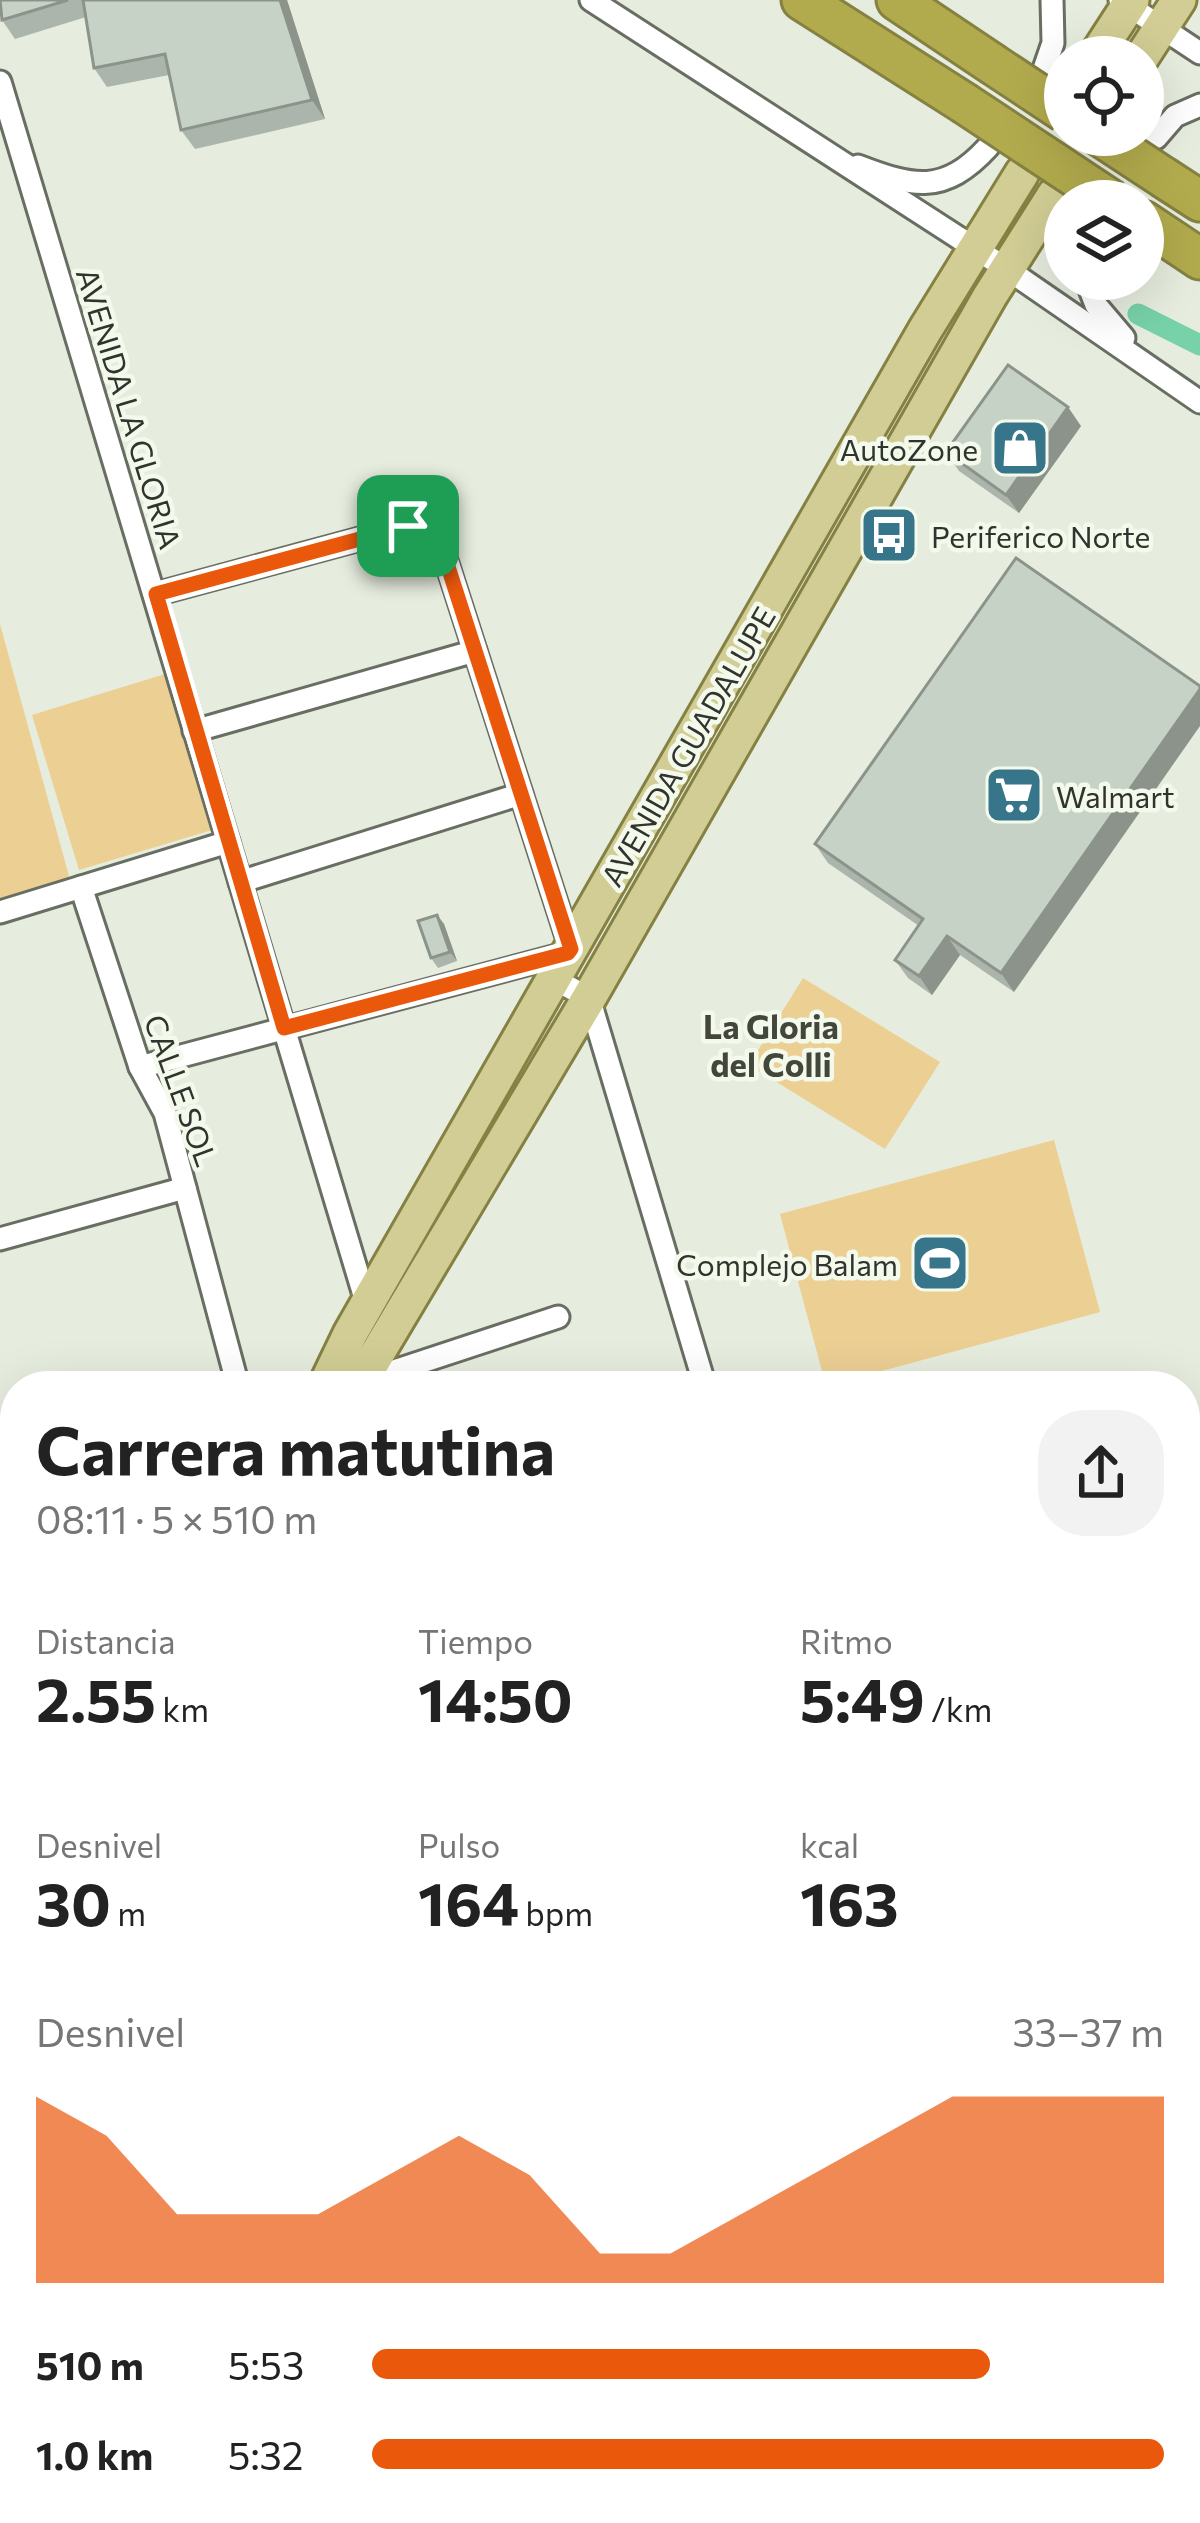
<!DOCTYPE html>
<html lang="es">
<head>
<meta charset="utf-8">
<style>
  body { margin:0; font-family:Commissioner,sans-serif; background:#f2f2f2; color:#222; height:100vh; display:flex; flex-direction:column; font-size:45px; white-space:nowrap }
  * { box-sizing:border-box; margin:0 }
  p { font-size:39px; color:#767676 }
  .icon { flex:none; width:66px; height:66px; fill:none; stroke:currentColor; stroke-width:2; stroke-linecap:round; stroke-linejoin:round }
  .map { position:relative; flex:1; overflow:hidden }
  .drawer { position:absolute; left:0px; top:1371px; width:1200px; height:1152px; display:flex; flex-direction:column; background:#fff; border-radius:48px 48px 0 0; box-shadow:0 12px 48px #0002 }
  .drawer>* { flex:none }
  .fabs { position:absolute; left:1044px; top:36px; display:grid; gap:24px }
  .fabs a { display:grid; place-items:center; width:120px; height:120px; border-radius:50%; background:#fff; box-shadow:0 12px 48px #0002; font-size:60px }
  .pin { position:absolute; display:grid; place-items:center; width:102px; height:102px; color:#fff; margin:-51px; border-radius:24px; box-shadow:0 6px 18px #0006 }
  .round { display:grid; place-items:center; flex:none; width:126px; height:126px; border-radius:48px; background:#f2f2f2 }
  .overview { display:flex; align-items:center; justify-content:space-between; height:204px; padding:0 36px }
  h1 { font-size:66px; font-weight:700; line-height:90px }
  .stats { display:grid; grid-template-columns:repeat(3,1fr); gap:18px; height:204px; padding:12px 36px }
  .stats div { display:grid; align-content:center }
  .stats b { font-size:60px; font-weight:700 }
  .stats small { font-size:33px; font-weight:400 }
  .stats p { font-size:33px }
  .chart { height:336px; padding:24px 36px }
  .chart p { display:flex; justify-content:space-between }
  .chart svg { width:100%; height:216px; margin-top:12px; fill:#ea580c; opacity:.7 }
  ul { padding:0 36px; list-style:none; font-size:39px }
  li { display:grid; grid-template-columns:192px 144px 1fr; align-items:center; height:90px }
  li i { height:30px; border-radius:15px; background:#ea580c }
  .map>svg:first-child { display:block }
  .green { fill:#eccf93 }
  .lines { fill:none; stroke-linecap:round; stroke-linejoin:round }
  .canal { stroke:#77d1a9; stroke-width:21 }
  .street-casing { stroke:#696e62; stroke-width:27 }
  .secondary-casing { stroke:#696e62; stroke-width:36 }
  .primary-casing { stroke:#858142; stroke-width:39 }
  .highway-casing { stroke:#858142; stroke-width:45 }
  .street { stroke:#fff; stroke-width:21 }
  .secondary { stroke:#e8e6ca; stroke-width:30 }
  .primary { stroke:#d1cd94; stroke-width:33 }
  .highway { stroke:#b2ab4d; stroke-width:39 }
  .highway-bridge-casing { stroke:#858142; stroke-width:45; stroke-linecap:butt }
  .highway-bridge { stroke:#b2ab4d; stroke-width:39 }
  .wall { fill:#abb5ab }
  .shaded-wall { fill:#8b938b }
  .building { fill:#c7d2c7; stroke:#8b938b; stroke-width:3 }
  .route-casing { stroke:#fff; stroke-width:24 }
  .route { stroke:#ea580c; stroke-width:15 }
  .labels { text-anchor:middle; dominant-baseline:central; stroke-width:9; stroke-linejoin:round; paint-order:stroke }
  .street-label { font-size:30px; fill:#31332e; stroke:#f3f9eb }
  .poi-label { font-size:30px; fill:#31332e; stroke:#f3f9eb; text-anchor:end }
  .neighbourhood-label { font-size:33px; font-weight:bold; fill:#42463b; stroke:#f3f9eb }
</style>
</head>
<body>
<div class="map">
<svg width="1200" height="2523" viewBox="0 0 1200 2523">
  <rect width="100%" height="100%" fill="#e6ecde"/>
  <g class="green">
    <polygon points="0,624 70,880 0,901"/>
    <polygon points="165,674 212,830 79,870 32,715"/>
    <polygon points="803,978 940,1062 885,1149 749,1065"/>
    <polygon points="1054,1140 1100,1312 826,1386 780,1214"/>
  </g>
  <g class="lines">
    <polyline class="canal" points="1138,314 1200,345"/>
    <g class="street-casing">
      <g id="street">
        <polyline points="591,0 1007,269 1200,402"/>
        <polyline points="1120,0 1200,53"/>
        <polyline points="1043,72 1053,43 1052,0"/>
        <polyline points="0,82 367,1305"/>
        <polyline points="1156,138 1175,116 1200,105"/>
        <path d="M 858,166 C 913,187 944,195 988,147"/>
        <polyline points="1086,279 1096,305 1124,338"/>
        <polyline points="156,594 408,526 426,529 442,548 571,949"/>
        <polyline points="194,731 475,651"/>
        <polyline points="240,882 521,794"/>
        <polyline points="81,887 140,1067 165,1113 238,1386"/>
        <polyline points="0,912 228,842"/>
        <polyline points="554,979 589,998 705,1386"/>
        <polyline points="140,1067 568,953"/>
        <polyline points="0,1239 185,1188"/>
        <polyline points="379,1376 558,1317"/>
        <polyline points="1185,1446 1200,1442"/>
        <polyline points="1185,1616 1200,1652"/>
        <polyline points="1185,1793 1200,1787"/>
        <polyline points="0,1860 15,1857"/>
        <polyline points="1185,1983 1200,2018"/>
        <polyline points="1185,2151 1200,2145"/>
        <polyline points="0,2329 15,2463"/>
        <polyline points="1185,2357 1200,2394"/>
        <polyline points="20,2508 21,2523"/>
        <polyline points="458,2523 469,2508"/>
        <polyline points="675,2523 707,2508"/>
        <polyline points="1097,2523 1131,2508"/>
      </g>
    </g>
    <g class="secondary-casing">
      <g id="secondary">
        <polyline points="1185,2487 1200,2481"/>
        <polyline points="399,2508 401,2523"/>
      </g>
    </g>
    <g class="primary-casing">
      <g id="primary">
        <polyline points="1095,57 1132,0"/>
        <polyline points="1142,57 1179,0"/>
        <polyline points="325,1386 350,1334 925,330 1022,173"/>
        <polyline points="358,1386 589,998 990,296 1054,195"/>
        <polyline points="0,1560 15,1571"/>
        <polyline points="0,1633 15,1644"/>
        <polyline points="1185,2436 1200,2447"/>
        <polyline points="1185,2507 1200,2517"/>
      </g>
    </g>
    <g class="highway-casing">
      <g id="highway">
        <polyline points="802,0 964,103"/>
        <polyline points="897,0 991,63"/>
        <polyline points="1166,179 1200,201"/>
        <polyline points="1143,221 1200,259"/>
      </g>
    </g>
    <use href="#street" class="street"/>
    <use href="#secondary" class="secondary"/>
    <use href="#primary" class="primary"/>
    <use href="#highway" class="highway"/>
    <g class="highway-bridge-casing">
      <g id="highway-bridge">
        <polyline points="991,63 1065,112"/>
        <polyline points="964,103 1112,201"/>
        <polyline points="1099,135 1166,179"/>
      </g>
    </g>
    <use href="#highway-bridge" class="highway-bridge"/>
  </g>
  <g class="wall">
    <polygon points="0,0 287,0 325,119 195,149 181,130 169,75 107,87 94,68 86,17 15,39 2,20"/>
    <polygon points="1081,426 1019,513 959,471 946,452"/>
    <polygon points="1016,558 1014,992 960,955 932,995 908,978 895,960 919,926 828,863 815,844"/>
    <polygon points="437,915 444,924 457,961 438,968 431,958"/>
  </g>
  <g class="shaded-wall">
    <polygon points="280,0 287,0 325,119 312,100"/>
    <polygon points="1068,407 1081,426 1019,513 1006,495"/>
    <polygon points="1200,689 1200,726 1014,992 1001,973"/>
    <polygon points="437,915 444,924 457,961 450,952"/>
    <polygon points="947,936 960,955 932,995 919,976"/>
  </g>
  <g class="building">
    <polygon points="0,0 68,0 2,20"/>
    <polygon points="83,0 280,0 312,100 181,130 165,54 94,68"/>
    <polygon points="1008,365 1068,407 1006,495 946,452"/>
    <polygon points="1016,558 1200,686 1200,689 1001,973 947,936 919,976 895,960 923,919 815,844"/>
    <polygon points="437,915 450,952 431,958 418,921"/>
  </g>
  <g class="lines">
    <g class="route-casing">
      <polygon id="route" points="408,526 426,530 442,548 571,949 568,953 284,1028 156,594"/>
    </g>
    <use href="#route" class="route"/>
  </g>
  <defs>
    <g id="shop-square" transform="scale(3)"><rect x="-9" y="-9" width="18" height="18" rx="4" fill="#37758a" stroke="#f3f9eb"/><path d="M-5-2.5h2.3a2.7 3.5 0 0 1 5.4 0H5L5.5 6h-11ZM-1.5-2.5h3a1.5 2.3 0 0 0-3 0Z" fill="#fff"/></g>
    <g id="bus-square" transform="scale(3)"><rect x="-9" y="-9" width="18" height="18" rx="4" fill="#37758a" stroke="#f3f9eb"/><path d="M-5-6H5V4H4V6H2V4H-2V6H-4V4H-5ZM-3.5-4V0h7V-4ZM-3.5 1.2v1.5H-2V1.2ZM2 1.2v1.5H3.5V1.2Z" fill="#fff"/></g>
    <g id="supermarket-square" transform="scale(3)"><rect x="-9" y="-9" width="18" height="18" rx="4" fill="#37758a" stroke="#f3f9eb"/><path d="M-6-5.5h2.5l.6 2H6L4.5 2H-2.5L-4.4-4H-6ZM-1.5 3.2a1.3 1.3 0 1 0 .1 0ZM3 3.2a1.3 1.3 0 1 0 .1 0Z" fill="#fff"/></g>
    <g id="stadium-square" transform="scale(3)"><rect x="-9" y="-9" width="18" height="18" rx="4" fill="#37758a" stroke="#f3f9eb"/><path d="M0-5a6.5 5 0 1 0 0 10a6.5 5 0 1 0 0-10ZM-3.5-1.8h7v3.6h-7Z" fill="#fff"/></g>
  </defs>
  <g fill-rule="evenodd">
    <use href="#shop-square" x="1020" y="448"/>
    <use href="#bus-square" x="889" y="535"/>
    <use href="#supermarket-square" x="1014" y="795"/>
    <use href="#stadium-square" x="940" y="1263"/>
  </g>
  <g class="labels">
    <g class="street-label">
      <text transform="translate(130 408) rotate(73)">AVENIDA LA GLORIA</text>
      <text transform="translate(687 746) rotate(-60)">AVENIDA GUADALUPE</text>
      <text transform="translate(182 1090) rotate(70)">CALLE SOL</text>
    </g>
    <g class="poi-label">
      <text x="978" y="448">AutoZone</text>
      <text x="931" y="535" text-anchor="start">Periferico Norte</text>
      <text x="1056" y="795" text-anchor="start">Walmart</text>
      <text x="898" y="1263">Complejo Balam</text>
    </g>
    <g class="neighbourhood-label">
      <text x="771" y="1025">La Gloria<tspan x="771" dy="38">del Colli</tspan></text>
    </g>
  </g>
</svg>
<div class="fabs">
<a><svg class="icon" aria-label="locate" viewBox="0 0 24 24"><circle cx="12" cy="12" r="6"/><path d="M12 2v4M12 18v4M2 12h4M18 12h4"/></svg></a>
<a><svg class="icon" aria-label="layers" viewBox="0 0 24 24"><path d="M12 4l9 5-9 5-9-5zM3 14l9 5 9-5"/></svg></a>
</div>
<div class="pin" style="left:408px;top:526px;background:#1e9e55"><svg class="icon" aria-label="arrive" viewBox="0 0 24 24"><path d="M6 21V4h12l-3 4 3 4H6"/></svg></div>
<section class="drawer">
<div class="overview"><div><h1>Carrera matutina</h1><p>08:11 · 5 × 510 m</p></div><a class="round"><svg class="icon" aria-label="share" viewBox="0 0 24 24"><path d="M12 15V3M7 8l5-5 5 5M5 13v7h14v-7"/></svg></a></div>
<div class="stats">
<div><p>Distancia</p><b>2.55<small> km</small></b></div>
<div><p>Tiempo</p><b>14:50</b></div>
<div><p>Ritmo</p><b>5:49<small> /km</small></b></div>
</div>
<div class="stats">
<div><p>Desnivel</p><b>30<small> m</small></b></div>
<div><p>Pulso</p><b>164<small> bpm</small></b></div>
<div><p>kcal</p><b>163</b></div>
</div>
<div class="chart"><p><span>Desnivel</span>33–37 m</p>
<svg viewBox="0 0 160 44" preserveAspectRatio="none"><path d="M0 44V6L10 14L20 30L30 30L40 30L50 22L60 14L70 22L80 38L90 38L100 30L110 22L120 14L130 6L140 6L150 6L160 6V44z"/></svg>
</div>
<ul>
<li><b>510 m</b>5:53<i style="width:78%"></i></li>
<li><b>1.0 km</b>5:32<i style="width:100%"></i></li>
</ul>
</section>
</div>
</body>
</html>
